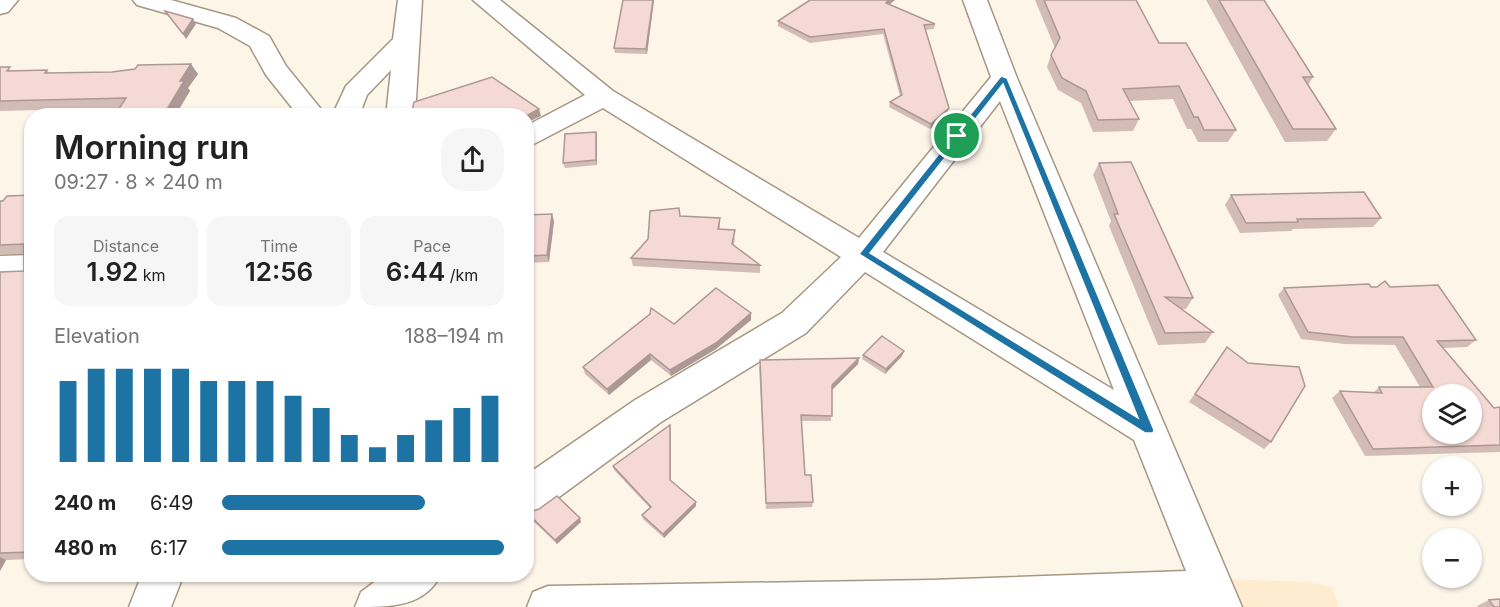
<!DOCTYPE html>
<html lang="en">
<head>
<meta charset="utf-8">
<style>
  body { margin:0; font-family:Inter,sans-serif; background:#f6f6f6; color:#222; height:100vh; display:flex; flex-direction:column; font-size:22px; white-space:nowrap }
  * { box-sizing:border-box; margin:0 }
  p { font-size:20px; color:#767676 }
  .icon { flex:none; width:33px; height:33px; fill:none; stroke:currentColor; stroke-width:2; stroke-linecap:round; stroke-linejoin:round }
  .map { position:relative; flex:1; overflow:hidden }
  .details { position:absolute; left:24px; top:108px; width:510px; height:474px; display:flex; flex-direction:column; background:#fff; border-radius:24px; box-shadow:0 2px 4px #0004 }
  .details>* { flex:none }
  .controls { position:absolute; left:1422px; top:384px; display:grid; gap:12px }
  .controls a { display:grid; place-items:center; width:60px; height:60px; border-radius:50%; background:#fff; box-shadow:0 2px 4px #0004; font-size:30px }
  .pin { position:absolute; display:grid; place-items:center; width:51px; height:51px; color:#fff; margin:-26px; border:3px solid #fff; border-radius:50%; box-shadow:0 2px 6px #0007 }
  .round { display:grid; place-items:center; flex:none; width:63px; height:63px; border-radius:24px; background:#f6f6f6 }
  .summary { display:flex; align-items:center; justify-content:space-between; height:102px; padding:0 30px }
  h1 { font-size:33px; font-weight:600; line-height:45px }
  .metrics { display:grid; grid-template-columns:repeat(3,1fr); gap:9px; height:102px; padding:6px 30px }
  .metrics div { display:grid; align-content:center; border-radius:15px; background:#f6f6f6; text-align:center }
  .metrics b { font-size:26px; font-weight:600 }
  .metrics small { font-size:16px; font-weight:400 }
  .metrics p { font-size:16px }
  .chart { height:168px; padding:12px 30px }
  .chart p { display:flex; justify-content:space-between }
  .chart svg { width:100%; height:108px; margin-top:6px; stroke:#1d73a3; stroke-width:6 }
  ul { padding:0 30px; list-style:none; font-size:20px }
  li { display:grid; grid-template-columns:96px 72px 1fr; align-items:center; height:45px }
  li i { height:15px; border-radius:8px; background:#1d73a3 }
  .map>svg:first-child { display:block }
  .built { fill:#ffebd0 }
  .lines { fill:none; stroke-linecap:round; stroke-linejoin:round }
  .minor-casing { stroke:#a59784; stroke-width:3 }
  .minor { fill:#fff; fill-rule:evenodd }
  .wall { fill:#d3bbb6 }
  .shaded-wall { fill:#ac9894 }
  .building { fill:#f5d9d4; stroke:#ac9894; stroke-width:1.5; fill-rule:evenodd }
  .route { fill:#1d73a3; stroke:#fff; stroke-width:1.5; fill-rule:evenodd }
</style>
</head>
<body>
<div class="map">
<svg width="1500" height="607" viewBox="0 0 1500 607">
  <rect width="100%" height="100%" fill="#fef5e9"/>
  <polygon class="built" points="1197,578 1307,582 1332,587 1339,607 1130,607"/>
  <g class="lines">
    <g class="minor-casing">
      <g id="minor">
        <polygon points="0,0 18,0 8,12 0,14"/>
        <polygon points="133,0 171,0 236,18 269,36 286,66 320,108 317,114 297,114 266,75 250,46 218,28 137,5"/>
        <polygon points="398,0 422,0 416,99 413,116 386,116 391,70 367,95 359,116 332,116 346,86 393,39"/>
        <path d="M 473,0 L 500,0 L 613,91 L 859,238 L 991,77 L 963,0 L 987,0 L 1017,78 L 1242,607 L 527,607 L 533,592 L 548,586 L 931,580 L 1186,571 L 1134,440 L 865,272 L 806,333 L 661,422 L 540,511 L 526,516 L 526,475 L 635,400 L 782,313 L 841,257 L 603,108 L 526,148 L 526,126 L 585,95 ZM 1000,101 L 1114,390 L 883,252 Z"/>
        <polygon points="32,255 32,279 0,280 0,256"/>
        <polygon points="142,574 184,574 171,607 129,607"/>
        <path d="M 385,574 L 441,574 C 425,607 391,607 355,607 L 361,592 Z"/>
      </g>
    </g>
    <use href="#minor" class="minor"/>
  </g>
  <g class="wall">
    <polygon points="623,0 654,0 647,54 615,53 614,48"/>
    <polygon points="809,0 895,0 889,4 935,24 934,29 925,30 949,108 947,113 930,129 889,107 890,102 900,96 883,34 810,43 778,26 778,21"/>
    <polygon points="1035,0 1136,0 1159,43 1236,130 1228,142 1198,142 1191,129 1187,129 1173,99 1129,101 1139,119 1133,131 1093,132 1081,103 1058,90 1047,67 1051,55 1055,48"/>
    <polygon points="1206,0 1264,0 1313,77 1308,85 1336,129 1327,141 1285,142"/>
    <polygon points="0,67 13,71 47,70 49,73 198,74 188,88 190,91 119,108 0,111"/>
    <polygon points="596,132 597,137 597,165 565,168 563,163"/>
    <polygon points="1099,163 1193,298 1186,309 1182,309 1213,332 1205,343 1158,345 1109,226 1111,221 1093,175"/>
    <polygon points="32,195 32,559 6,560 0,571 0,272 24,271 24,254 0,254 0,201"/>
    <polygon points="1231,195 1381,218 1373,227 1293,229 1291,231 1240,233 1225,205"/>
    <polygon points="526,215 554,221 549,262 526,263"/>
    <polygon points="680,216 720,218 720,229 735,238 734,245 760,265 760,273 633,266 631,258 648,239"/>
    <polygon points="1371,287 1390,287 1476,340 1467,347 1443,348 1494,408 1500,407 1500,452 1365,456 1332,398 1340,391 1374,392 1379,387 1420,387 1395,345 1345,344 1301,339 1278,295 1284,288"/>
    <polygon points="751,320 716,349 671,376 651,360 609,395 585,374 583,367 674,324"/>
    <polygon points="1227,347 1248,363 1271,442 1264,449 1189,402"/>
    <polygon points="863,355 902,356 885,374 862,359"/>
    <polygon points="859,358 858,364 832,390 831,421 801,421 805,475 813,502 812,507 766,509 759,366"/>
    <polygon points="671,429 671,481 696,502 696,506 664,538 643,519 642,515 650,508 614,470 613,466"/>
    <polygon points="527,513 581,522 557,544 529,517"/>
    <polygon points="217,574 255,574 254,579 225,580"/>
    <polygon points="1489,600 1500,607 1478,607 1477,606"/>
  </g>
  <g class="shaded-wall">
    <polygon points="653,0 654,0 647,54 646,49"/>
    <polygon points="889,0 895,0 885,8 886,3"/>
    <polygon points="193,19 196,24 186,39 183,34"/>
    <polygon points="191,64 198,74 188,88 190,91 175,116 163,116 180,81"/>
    <polygon points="949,108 947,113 930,129 931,124"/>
    <polygon points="539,109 541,116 526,123 526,116"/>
    <polygon points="596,132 597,137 597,165 596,160"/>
    <polygon points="552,214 554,221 549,262 547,255"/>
    <polygon points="751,313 751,320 716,349 671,376 670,370"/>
    <polygon points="904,351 902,356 885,374 886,369"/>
    <polygon points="650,354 651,360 609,395 607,389"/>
    <polygon points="859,358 858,364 831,391 832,385"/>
    <polygon points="696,502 696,506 664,538 663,534"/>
    <polygon points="580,518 581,522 557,544 555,540"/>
    <polygon points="0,557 6,560 0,571"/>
    <polygon points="248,574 255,574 254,579"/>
  </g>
  <g class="building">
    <polygon points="623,0 653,0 646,49 614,48"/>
    <polygon points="810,0 889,0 886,3 935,24 924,25 949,108 931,124 890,102 902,95 884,29 810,37 778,21"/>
    <polygon points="1044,0 1136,0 1159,43 1186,43 1236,130 1204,130 1198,117 1194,117 1179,86 1123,89 1139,119 1098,120 1086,91 1062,78 1051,55 1060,38"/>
    <polygon points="1219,0 1264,0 1313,77 1303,77 1336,129 1293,129"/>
    <polygon points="165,11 193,19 183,34"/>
    <polygon points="191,64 180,81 184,81 163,116 114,116 126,98 0,101 0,67 10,67 7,71 47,70 45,73 112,72 135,69 138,65"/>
    <polygon points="492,77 539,109 526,116 406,116 404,111 412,111 414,102"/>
    <polygon points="596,132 596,160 563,163 565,134"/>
    <polygon points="1131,162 1193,298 1165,297 1213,332 1165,333 1114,214 1118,214 1099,163"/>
    <polygon points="1364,192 1381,218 1297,219 1298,222 1246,223 1231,195"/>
    <polygon points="32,195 32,552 0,553 0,272 24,271 24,244 0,245 0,201 3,201 7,196"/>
    <polygon points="679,208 680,216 720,218 718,229 735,230 732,244 760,265 631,258 648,239 650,211"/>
    <polygon points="552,214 547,255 526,256 526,215"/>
    <path d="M 1385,281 L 1390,287 L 1438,285 L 1476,340 L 1437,341 L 1494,408 L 1500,407 L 1500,445 L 1373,449 L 1340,391 L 1382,393 L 1379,387 L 1433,387 L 1403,337 L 1353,337 L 1308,332 L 1284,288 L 1369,284 L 1371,287 L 1377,287 ZM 1432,394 L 1472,394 L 1472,434 L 1432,434 Z"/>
    <polygon points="716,288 751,313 716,343 670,370 650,354 607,389 583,367 650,314 651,308 674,324"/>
    <polygon points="882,336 904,351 886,369 863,355"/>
    <polygon points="1227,347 1248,363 1299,367 1305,386 1271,442 1195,394"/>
    <polygon points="859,358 832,385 832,416 801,415 805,475 811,475 813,502 766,503 760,360"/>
    <polygon points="670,425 670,480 696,502 663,534 642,515 651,507 613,466"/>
    <polygon points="557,496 580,518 555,540 527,513 539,509"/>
    <polygon points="1500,599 1500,607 1494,607 1489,600"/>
  </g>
  <path class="route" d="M 1001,76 L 1007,78 L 1154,430 L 1153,433 L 1145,433 L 859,254 ZM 1003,84 L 1138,418 L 870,253 Z"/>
</svg>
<div class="controls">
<a><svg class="icon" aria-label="layers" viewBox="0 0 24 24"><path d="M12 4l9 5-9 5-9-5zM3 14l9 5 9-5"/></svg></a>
<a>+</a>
<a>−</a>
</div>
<div class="pin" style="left:957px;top:136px;background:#1e9e55"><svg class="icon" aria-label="arrive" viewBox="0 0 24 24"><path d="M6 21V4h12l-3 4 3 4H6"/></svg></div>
<section class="details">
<div class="summary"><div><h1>Morning run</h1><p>09:27 · 8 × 240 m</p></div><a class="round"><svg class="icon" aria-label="share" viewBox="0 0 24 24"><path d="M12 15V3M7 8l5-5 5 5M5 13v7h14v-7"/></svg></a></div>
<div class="metrics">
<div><p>Distance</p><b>1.92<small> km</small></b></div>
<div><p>Time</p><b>12:56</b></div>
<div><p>Pace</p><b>6:44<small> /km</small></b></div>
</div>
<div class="chart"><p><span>Elevation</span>188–194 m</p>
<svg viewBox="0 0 160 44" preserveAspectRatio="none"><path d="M5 44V11M15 44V6M25 44V6M35 44V6M45 44V6M55 44V11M65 44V11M75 44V11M85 44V17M95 44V22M105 44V33M115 44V38M125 44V33M135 44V27M145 44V22M155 44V17"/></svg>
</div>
<ul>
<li><b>240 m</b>6:49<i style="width:72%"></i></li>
<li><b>480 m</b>6:17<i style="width:100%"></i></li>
</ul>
</section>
</div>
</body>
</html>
